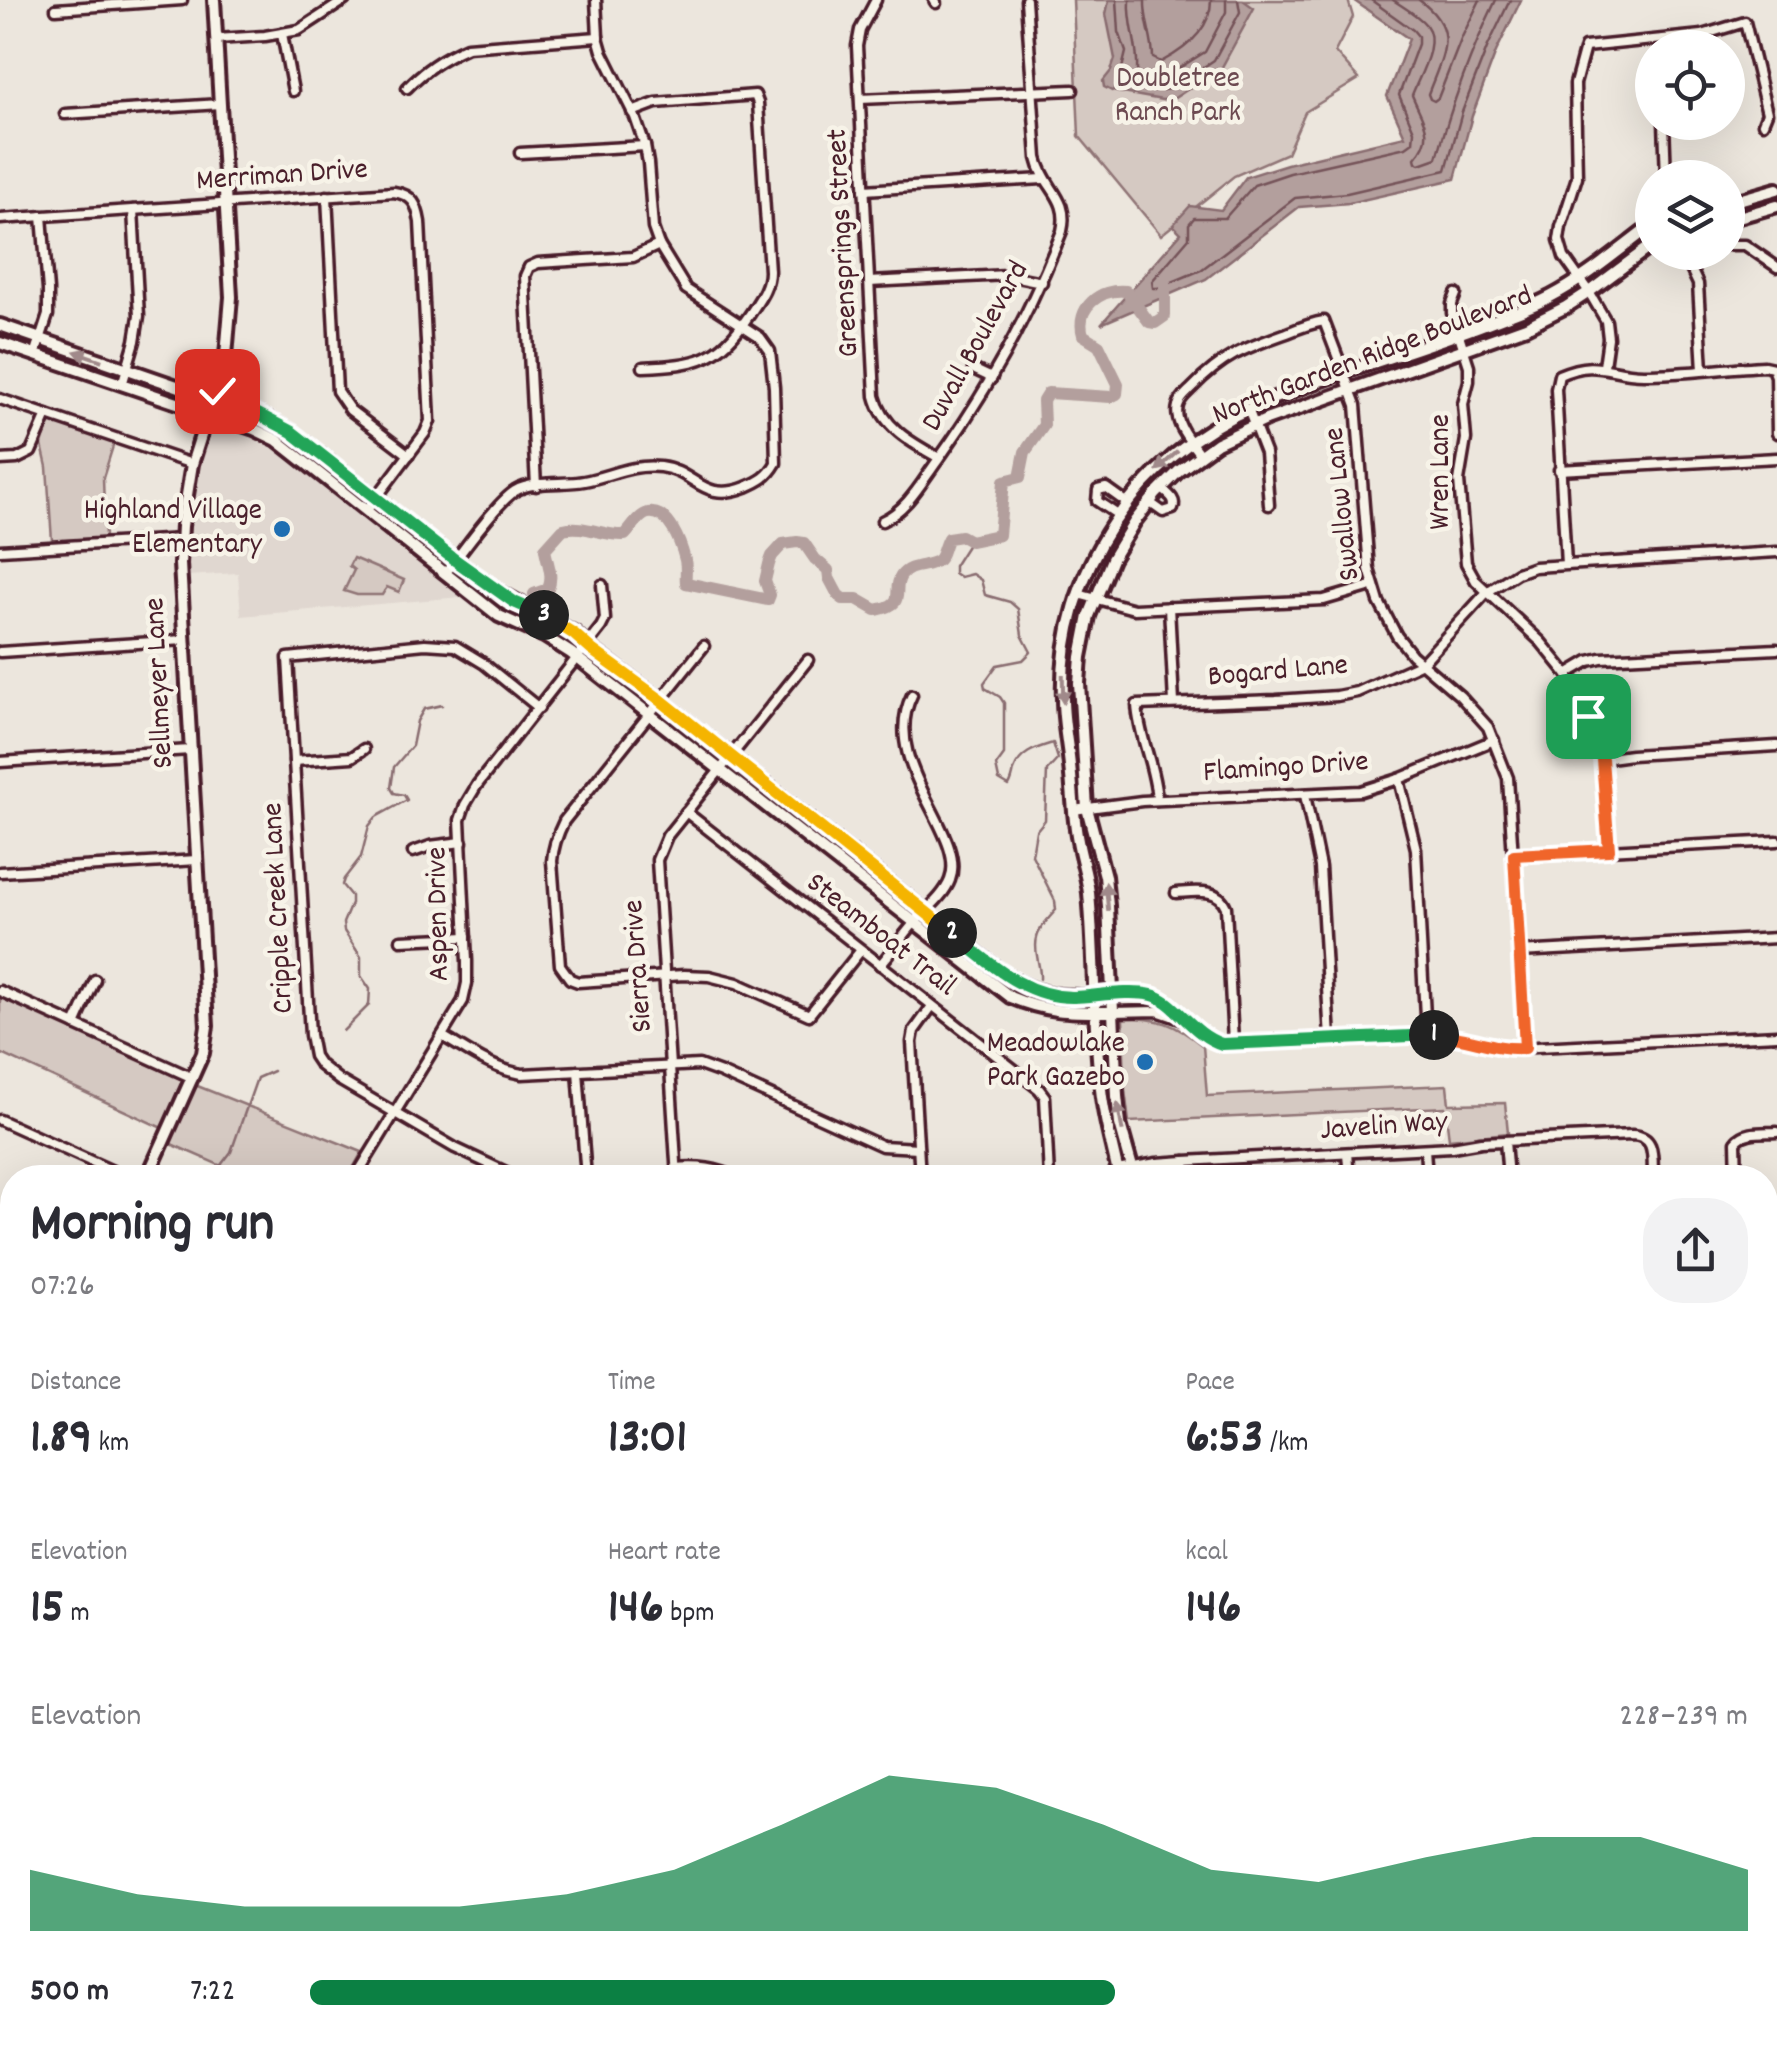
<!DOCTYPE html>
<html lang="en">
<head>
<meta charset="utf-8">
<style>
  body { margin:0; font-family:Dekko,sans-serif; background:#f2f2f3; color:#2b2b33; height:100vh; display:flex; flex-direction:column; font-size:38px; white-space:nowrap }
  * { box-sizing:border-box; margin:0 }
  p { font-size:32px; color:#7c7c81 }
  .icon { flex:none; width:55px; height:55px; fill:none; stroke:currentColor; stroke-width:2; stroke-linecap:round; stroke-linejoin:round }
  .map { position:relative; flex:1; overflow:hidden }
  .sheet { position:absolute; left:0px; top:1165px; width:1778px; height:885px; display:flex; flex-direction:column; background:#fff; border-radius:40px 40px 0 0; box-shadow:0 10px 40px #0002 }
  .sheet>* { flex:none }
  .tools { position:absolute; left:1635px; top:30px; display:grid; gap:20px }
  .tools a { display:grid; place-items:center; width:110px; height:110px; border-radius:50%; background:#fff; box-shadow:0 10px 40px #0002; font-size:50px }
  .pin { position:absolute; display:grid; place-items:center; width:85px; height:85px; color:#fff; margin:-42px; border-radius:20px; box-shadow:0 5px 15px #0006 }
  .km { position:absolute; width:50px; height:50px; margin:-25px; border-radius:50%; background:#222; color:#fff; font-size:28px; line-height:50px; text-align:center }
  .round { display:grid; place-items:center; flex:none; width:105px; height:105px; border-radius:40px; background:#f2f2f3 }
  .overview { display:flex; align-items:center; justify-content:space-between; height:170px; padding:0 30px }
  h1 { font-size:55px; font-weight:700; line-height:75px }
  .figures { display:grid; grid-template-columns:repeat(3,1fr); gap:15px; height:170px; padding:10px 30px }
  .figures div { display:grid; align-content:center }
  .figures b { font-size:50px; font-weight:700 }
  .figures small { font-size:28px; font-weight:400 }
  .figures p { font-size:28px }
  .chart { height:280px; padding:20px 30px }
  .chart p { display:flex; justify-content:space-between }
  .chart svg { width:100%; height:180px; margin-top:10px; fill:#0b8043; opacity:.7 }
  ul { padding:0 30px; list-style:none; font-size:32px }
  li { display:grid; grid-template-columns:160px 120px 1fr; align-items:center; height:75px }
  li i { height:25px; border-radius:12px; background:#0b8043 }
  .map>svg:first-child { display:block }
  .built { fill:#e0d7d0 }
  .green { fill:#d5c9c2; stroke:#907476; stroke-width:2.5 }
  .water { fill:#b39f9d; stroke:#896c6f; stroke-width:2.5 }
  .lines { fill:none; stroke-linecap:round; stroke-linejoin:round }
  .shore { stroke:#745259; stroke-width:2.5 }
  .stream { stroke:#896c6f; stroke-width:2.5 }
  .river { stroke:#b39f9d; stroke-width:12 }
  .street-casing { stroke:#4a1f2b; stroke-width:15 }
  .secondary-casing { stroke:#4a1f2b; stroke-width:18 }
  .street { stroke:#f7f3e8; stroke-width:8 }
  .secondary { stroke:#f7f3e8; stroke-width:10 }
  .rail-casing { stroke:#4a1f2b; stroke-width:6 }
  .rail { stroke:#f7f3e8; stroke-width:2.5; stroke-dasharray:8; stroke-linecap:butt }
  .oneway { fill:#a0898a }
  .split-1-casing { stroke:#fff; stroke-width:20 }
  .split-2-casing { stroke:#fff; stroke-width:20 }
  .split-3-casing { stroke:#fff; stroke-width:20 }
  .split-4-casing { stroke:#fff; stroke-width:20 }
  .split-1 { stroke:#f0652b; stroke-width:12 }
  .split-2 { stroke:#22a559; stroke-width:12 }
  .split-3 { stroke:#f5b400; stroke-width:12 }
  .split-4 { stroke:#22a559; stroke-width:12 }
  .poi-dot { fill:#1f6fb2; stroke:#f7f3e8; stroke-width:4 }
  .labels { text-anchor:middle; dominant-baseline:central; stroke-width:9; stroke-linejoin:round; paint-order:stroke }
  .park-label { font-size:30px; fill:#6d4a51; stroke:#f7f3e8 }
  .street-label { font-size:30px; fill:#4a1f2b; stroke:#f7f3e8 }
  .poi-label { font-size:30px; fill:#4a1f2b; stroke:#f7f3e8; text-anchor:end }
</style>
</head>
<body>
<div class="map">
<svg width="1777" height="2050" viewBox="0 0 1777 2050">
  <rect width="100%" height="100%" fill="#ece6dd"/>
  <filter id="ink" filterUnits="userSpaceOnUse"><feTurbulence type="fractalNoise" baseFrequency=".01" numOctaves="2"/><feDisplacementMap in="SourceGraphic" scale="20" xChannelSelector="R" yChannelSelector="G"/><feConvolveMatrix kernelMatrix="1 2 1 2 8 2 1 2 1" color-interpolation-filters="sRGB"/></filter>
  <g filter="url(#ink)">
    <g class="built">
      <polygon points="215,425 262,442 278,452 461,597 241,616 238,573 187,576 187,544 189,515 203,458"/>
      <polygon points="12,1632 12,1754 0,1755 0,1633"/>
      <polygon points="1777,1744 1777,1919 1765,1913 1765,1745"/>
    </g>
    <g class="green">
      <polygon points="1073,0 1348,0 1353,17 1335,52 1359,79 1305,112 1287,153 1234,176 1161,235 1079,136"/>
      <polygon points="49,420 114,443 103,478 105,538 52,541 47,467 42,445"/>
      <polygon points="353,558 404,580 399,592 387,587 382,595 357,595 344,591 354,570 349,566"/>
      <polygon points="0,996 183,1080 162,1128 0,1053"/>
      <path d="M 1123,1018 C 1160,1018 1174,1023 1203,1046 L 1207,1096 L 1447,1085 L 1449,1104 L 1505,1103 L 1508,1133 L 1449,1139 L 1445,1107 L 1129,1122 L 1125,1090 Z"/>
      <polygon points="195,1085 362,1152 348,1177 219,1177 224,1167 169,1143"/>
    </g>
    <g class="water">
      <polygon points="1109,0 1243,0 1254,8 1222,67 1173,99 1162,100 1112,91 1104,87 1103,81 1111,71 1115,59 1106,14"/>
      <polygon points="1353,0 1521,0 1496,52 1472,116 1455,179 1349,203 1299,207 1206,279 1101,324 1181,233 1173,225 1190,206 1221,210 1246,177 1287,164 1405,136 1387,96 1409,39"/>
    </g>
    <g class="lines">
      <g class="shore">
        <polyline points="1117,0 1119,32 1126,52 1119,81 1162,90 1171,89 1214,60 1240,12 1238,0"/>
        <path d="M 1130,0 C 1128,25 1139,46 1137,71 L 1140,74 L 1163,78 L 1205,52 L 1226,12 L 1226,0"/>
        <path d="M 1145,0 C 1144,21 1153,38 1153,58 L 1161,62 C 1184,50 1211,30 1211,0"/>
        <polyline points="1371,0 1413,30 1418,36 1418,44 1399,95 1414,131 1413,142 1406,147 1290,173 1254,185 1225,218 1194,218 1189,224 1189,238 1152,281 1153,288 1158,288 1201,270 1295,198 1347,193 1446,170 1462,112 1487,48 1510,0"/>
        <path d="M 1393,0 C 1403,7 1418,15 1426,25 C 1440,43 1419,76 1412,95 C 1422,120 1437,134 1415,158 L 1416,162 L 1420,164 L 1437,158 C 1452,103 1471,52 1496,0"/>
        <path d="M 1419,0 C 1460,30 1443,54 1428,94 L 1430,99 L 1434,101 L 1438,98 L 1462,37 L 1480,0"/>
      </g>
      <g class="stream">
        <path d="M 970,541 L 954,566 L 954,573 L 960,577 L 972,574 L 981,580 L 985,595 L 1010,602 L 1018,609 L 1022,635 L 1031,652 L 1023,660 L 997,665 L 984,683 L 985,688 L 1000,697 L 1004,703 L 1004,755 L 996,766 L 999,780 L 1009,786 C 1012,781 1013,776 1014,770 C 1020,752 1037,748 1053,743 L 1058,759 L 1047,771 L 1045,820 L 1036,831 L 1032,855 L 1055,901 L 1056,910 C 1049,918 1039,928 1037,938 C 1033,951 1041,965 1040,979"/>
        <polyline points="343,1031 369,1005 370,989 361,976 361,957 344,931 343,923 351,904 351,896 342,885 344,879 361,857 369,826 376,817 407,800 404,795 394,793 391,788 394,767 412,746 417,721 424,709 442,705"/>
        <polyline points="211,1178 231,1152 257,1078 273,1071"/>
        <polyline points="0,1464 8,1465 12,1463"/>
      </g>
      <path class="river" d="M 534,594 L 548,589 C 554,575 547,563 545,549 L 563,529 C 586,524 601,536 625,535 C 631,529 639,515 648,513 C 669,509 681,544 685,560 C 687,568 685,576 686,583 L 768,600 L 770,595 L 765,581 L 769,564 L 772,556 L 783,544 L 797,542 L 804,543 L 815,559 L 828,570 L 829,578 L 838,595 L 843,599 L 857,599 L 876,610 C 909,604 891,591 901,576 C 910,563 928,568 938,560 C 943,556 944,544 948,538 L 961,536 L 970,541 L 999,535 L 1004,481 L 1020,477 L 1025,452 L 1044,425 L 1043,401 L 1048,393 L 1111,397 L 1117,394 L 1118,384 L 1099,345 L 1083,335 C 1075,308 1100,288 1126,291 L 1149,322 L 1155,323 L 1165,316 L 1165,280"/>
      <g class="street-casing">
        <g id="street">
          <path d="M 876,0 L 860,30 L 857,46 L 875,396 C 883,428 912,443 939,458"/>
          <polyline points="934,0 936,3"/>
          <polyline points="56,9 182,0"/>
          <polyline points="282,34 293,91"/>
          <polyline points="216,39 265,36 299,30 345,0"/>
          <path d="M 407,88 C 424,70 444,57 467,47 L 598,37"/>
          <polyline points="860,99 1073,90"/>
          <path d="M 632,112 L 656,103 L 755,95 L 758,103 L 769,271 C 769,288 759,300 750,314 C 717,362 699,364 643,367"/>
          <polyline points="65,114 220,104"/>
          <polyline points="1664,122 1666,178"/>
          <polyline points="520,153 645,146"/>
          <polyline points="864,190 1043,179"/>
          <polyline points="327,196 337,391 350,410 409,455"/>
          <path d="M 0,219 L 394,192 C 413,195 417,204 420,222 L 430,421 L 425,433 L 367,510"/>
          <polyline points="1728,245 1745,245 1777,267"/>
          <polyline points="1690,267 1698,284 1703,370"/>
          <polyline points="869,282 1007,275 1042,282"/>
          <polyline points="1456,294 1452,304 1452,313 1469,366 1469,381 1463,404 1466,439 1459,481 1466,563 1476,581 1541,642 1567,674 1584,704 1602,759 1609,850"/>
          <polyline points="35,355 48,315 48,290 42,216"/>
          <polyline points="1604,366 1608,338 1606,321 1589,292 1564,257 1559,240 1561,227 1577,177 1575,84 1585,47 1702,35 1745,22 1767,113 1763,123"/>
          <polyline points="973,369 992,378"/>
          <polyline points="122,385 135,341 139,316 133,210"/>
          <polyline points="0,399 192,464"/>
          <polyline points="1248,409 1265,453 1269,505"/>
          <path d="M 1200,455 C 1191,442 1173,423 1178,406 C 1180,398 1187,393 1192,388 C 1224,355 1245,348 1287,333 C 1299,328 1311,323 1324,321 L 1356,405 L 1369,569 L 1379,602 L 1397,636 L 1412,655 L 1460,696 L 1488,727 L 1508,778 L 1525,1048"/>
          <polyline points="0,460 17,459 31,452 47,415"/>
          <polyline points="1559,470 1777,458"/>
          <polyline points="536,486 525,276 529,267 538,263 633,257 659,245"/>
          <path d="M 1149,502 L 1163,512 L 1173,509 C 1177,499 1168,494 1161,488"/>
          <polyline points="1118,515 1097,501 1098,490 1106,488 1127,503"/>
          <path d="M 882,521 C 908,509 921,483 938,460 C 989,389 1030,313 1062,231 C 1070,197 1044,189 1037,158 L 1026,0"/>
          <polyline points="0,550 181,539"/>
          <path d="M 1566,564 L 1556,389 L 1559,375 C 1598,358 1608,374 1644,374 C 1684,374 1724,368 1764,366 L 1773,368 L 1776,376 L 1777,433"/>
          <path d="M 445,574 C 460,554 496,503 515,491 C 534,480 563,485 584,481 C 611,476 630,464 660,467 C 696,471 702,504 746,487 C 760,481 768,477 776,463 L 774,387 L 770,351 L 760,337 L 686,289 L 659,245 L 653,228 L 648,163 L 645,146 L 635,117 L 602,51 L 598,37 L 596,0"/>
          <polyline points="1078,594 1134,609 1324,600 1372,586"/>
          <polyline points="1169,607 1174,703"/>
          <path d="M 704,646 L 564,821 C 557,835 553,846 552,861 L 560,965 L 570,979 L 578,982 L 684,975 L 709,976 L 737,983 L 809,1015 L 861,950"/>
          <polyline points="0,652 184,640"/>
          <polyline points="1567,674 1589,661 1601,658 1777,649"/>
          <polyline points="1602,759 1631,755 1777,746"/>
          <polyline points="294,761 352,757 364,749"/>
          <polyline points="0,762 190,750"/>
          <polyline points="1399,779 1416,849 1426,1035"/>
          <polyline points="1305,795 1320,867 1330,1039"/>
          <path d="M 1157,800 C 1155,766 1139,738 1137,705 L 1276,700 L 1337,696 L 1357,692 L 1422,663 L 1487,592 L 1517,573 L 1534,567 L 1777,552"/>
          <polyline points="1073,810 1142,801 1361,791 1399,779 1494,740"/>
          <polyline points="686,812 1039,1089 1045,1097 1049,1178"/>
          <polyline points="413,852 430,846 462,842"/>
          <polyline points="1513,855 1777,841"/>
          <polyline points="0,872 197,860"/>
          <path d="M 1176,893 C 1194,892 1218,887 1226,907 L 1233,1043"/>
          <polyline points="401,940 466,937"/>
          <polyline points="1519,952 1777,938"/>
          <path d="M 880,965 C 892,951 903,936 915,922 C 926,910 944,896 950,880 C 968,834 878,764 912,695"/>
          <polyline points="0,991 193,1078"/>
          <path d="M 1112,995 C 1125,995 1141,992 1154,996 C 1178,1002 1191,1035 1222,1043 L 1437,1035 C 1464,1036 1489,1048 1517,1048 L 1777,1035"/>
          <polyline points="1113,1012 1157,1011 1183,1020"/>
          <polyline points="75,1025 95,980"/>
          <path d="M 442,1036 C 468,1051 492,1069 522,1074 L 699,1065 L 721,1073 L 882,1146 L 918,1148"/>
          <polyline points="578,1071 586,1178"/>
          <polyline points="0,1120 128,1178"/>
          <polyline points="1505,1141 1508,1178"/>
          <polyline points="1425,1149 1427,1178"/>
          <polyline points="1347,1153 1349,1178"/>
          <polyline points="1185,1161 1186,1178"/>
          <path d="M 676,1168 C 699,1166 716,1168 737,1178"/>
          <path d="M 1117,1170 L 1157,1163 L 1185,1161 L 1452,1147 L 1481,1142 L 1632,1135 C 1657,1136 1652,1158 1653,1178"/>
          <polyline points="355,1178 463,1001 467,983 467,961 460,820 465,805 477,785 601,627 605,619 602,585"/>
          <polyline points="519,1178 455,1148 339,1080 320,1065 314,1056 310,1035 288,658 425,644 455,646 483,663 539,708"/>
          <polyline points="677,1178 657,860 667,836 808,660"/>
          <polyline points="920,1178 912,1042 914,1031 932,1006"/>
          <path d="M 1737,1178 L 1736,1142 C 1745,1130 1763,1133 1777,1132"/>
          <polyline points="0,1289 12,1288"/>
          <polyline points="1765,1429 1777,1428"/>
          <polyline points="0,1501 12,1500"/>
          <polyline points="1765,1553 1777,1552"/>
          <polyline points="0,1589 12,1588"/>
          <polyline points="1765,1957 1775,1970 1765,1998"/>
          <polyline points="0,1983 8,1992 12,2005"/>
          <polyline points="17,2038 18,2050"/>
          <polyline points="377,2038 378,2050"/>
          <polyline points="1279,2038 1280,2050"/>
          <polyline points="1361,2038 1362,2050"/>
          <polyline points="1445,2038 1445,2050"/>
          <polyline points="1556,2038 1584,2050"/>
          <polyline points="485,2050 609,2041 614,2044 615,2050"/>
          <polyline points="711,2050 716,2041"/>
          <polyline points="1741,2050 1746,2038"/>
        </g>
      </g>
      <g class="secondary-casing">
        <g id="secondary">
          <polyline points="1728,203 1777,189"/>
          <polyline points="1728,220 1777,206"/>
          <path d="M 0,325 L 258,414 L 291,432 L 449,556 L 496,590 L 575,633 L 593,650 L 658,698 L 1005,975 C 1046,999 1066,997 1112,995"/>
          <path d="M 0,343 L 254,429 L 277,440 L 499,616 L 544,636 L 571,653 L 1010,997 C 1048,1013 1072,1012 1113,1012"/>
          <polyline points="147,1178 203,1053 207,1026 180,564 182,526 192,464 226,356 231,297 214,0"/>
          <path d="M 1119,1178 C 1113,1148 1104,1119 1101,1089 C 1093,1024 1095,958 1089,893 C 1087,875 1081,858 1078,841 C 1073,816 1073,791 1070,766 C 1068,744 1063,721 1063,699 C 1058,572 1138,456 1253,407 C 1329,374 1410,353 1487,323 C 1508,315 1530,308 1550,297 C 1583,280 1613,255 1643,232 L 1652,228"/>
          <polyline points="1135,1178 1120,1124 1117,1096 1108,906 1105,876 1087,808 1079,683 1081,657 1089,616 1112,559 1135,521 1156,494 1179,471 1217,443 1266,420 1526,327 1566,307 1589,292 1652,245"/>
          <polyline points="1765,1656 1777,1655"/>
          <polyline points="1765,1672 1777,1671"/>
          <polyline points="0,1768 12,1767"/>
          <polyline points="0,1779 12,1779"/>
          <polyline points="1178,2038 1179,2050"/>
          <polyline points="1226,2038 1228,2050"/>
        </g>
      </g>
      <use href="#street" class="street"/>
      <use href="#secondary" class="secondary"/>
      <g class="rail-casing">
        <g id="rail">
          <polyline points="0,1800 12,1804"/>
          <polyline points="913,2038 962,2050"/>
        </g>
      </g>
      <use href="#rail" class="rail"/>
    </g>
    <defs><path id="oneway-solid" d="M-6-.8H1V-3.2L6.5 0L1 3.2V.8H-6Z" transform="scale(2.5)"/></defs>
    <g class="oneway">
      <use href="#oneway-solid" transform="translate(88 356) rotate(-161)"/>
      <use href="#oneway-solid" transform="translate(1167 461) rotate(138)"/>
      <use href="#oneway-solid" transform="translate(1063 689) rotate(89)"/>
      <use href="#oneway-solid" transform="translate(1107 897) rotate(-95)"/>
      <use href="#oneway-solid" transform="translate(1120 1117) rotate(-100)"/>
    </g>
  </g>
  <g class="lines" filter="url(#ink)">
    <g class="split-1-casing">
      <path id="split-1" d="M 1434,1035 C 1466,1035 1492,1050 1525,1048 L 1514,855 L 1609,850 L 1602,759 L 1588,716"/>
    </g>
    <g class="split-2-casing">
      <path id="split-2" d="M 952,933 C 989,962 1024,998 1074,997 C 1097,996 1130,990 1152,995 C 1175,1000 1192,1035 1222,1044 L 1434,1035"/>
    </g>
    <g class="split-3-casing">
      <polyline id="split-3" points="544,615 574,634 592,650 658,698 952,933"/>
    </g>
    <g class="split-4-casing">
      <polyline id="split-4" points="217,391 214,399 258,414 292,432 455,560 514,602 544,615"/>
    </g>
    <use href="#split-1" class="split-1"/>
    <use href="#split-2" class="split-2"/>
    <use href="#split-3" class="split-3"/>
    <use href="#split-4" class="split-4"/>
  </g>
  <g class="poi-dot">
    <circle cx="282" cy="529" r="10"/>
    <circle cx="1145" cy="1062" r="10"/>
  </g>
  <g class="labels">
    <g class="park-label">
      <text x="1178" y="80">Doubletree<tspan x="1178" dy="34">Ranch Park</tspan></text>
    </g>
    <g class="street-label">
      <text transform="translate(282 177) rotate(-4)">Merriman Drive</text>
      <text transform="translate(845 243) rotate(-93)">Greensprings Street</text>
      <text transform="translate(977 347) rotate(-61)">Duvall Boulevard</text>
      <text transform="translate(1373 357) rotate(-21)">North Garden Ridge Boulevard</text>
      <text transform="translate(1442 472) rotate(-90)">Wren Lane</text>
      <text transform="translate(1344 504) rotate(-96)">Swallow Lane</text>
      <text transform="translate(1278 673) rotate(-5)">Bogard Lane</text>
      <text transform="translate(161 683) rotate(-93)">Sellmeyer Lane</text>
      <text transform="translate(1286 769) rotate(-4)">Flamingo Drive</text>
      <text transform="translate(280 908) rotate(-93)">Cripple Creek Lane</text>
      <text transform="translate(440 914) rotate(-91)">Aspen Drive</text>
      <text transform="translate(880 936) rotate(38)">Steamboat Trail</text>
      <text transform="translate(640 966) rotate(-94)">Sierra Drive</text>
      <text transform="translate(1384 1128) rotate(-4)">Javelin Way</text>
    </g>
    <g class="poi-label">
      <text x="262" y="512">Highland Village<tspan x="262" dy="34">Elementary</tspan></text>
      <text x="1125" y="1045">Meadowlake<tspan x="1125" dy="34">Park Gazebo</tspan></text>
    </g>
  </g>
</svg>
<div class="tools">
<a><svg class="icon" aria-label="locate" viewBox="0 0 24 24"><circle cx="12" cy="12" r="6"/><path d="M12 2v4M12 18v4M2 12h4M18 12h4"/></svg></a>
<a><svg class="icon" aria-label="layers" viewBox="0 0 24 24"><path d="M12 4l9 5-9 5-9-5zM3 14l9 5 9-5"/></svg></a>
</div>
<div class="pin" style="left:1588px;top:716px;background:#1e9e55"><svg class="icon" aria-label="arrive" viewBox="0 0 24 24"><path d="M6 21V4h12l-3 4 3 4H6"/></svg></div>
<div class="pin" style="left:217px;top:391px;background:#d93025"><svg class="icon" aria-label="check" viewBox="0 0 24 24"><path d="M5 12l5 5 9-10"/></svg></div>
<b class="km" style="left:1434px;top:1035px">1</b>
<b class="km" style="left:952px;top:933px">2</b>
<b class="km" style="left:544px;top:615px">3</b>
<section class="sheet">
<div class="overview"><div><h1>Morning run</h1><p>07:26</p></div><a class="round"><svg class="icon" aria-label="share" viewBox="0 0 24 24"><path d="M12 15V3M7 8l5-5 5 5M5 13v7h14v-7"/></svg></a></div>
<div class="figures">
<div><p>Distance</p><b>1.89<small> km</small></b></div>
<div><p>Time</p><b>13:01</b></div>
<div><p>Pace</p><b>6:53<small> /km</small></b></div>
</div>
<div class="figures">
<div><p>Elevation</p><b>15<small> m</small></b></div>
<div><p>Heart rate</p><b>146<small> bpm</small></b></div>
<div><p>kcal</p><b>146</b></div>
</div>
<div class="chart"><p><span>Elevation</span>228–239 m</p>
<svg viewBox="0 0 160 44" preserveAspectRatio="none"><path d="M0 44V29L10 35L20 38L30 38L40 38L50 35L60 29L70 18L80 6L90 9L100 18L110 29L120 32L130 26L140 21L150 21L160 29V44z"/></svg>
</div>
<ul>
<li><b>500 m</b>7:22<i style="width:56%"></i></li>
</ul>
</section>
</div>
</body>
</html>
